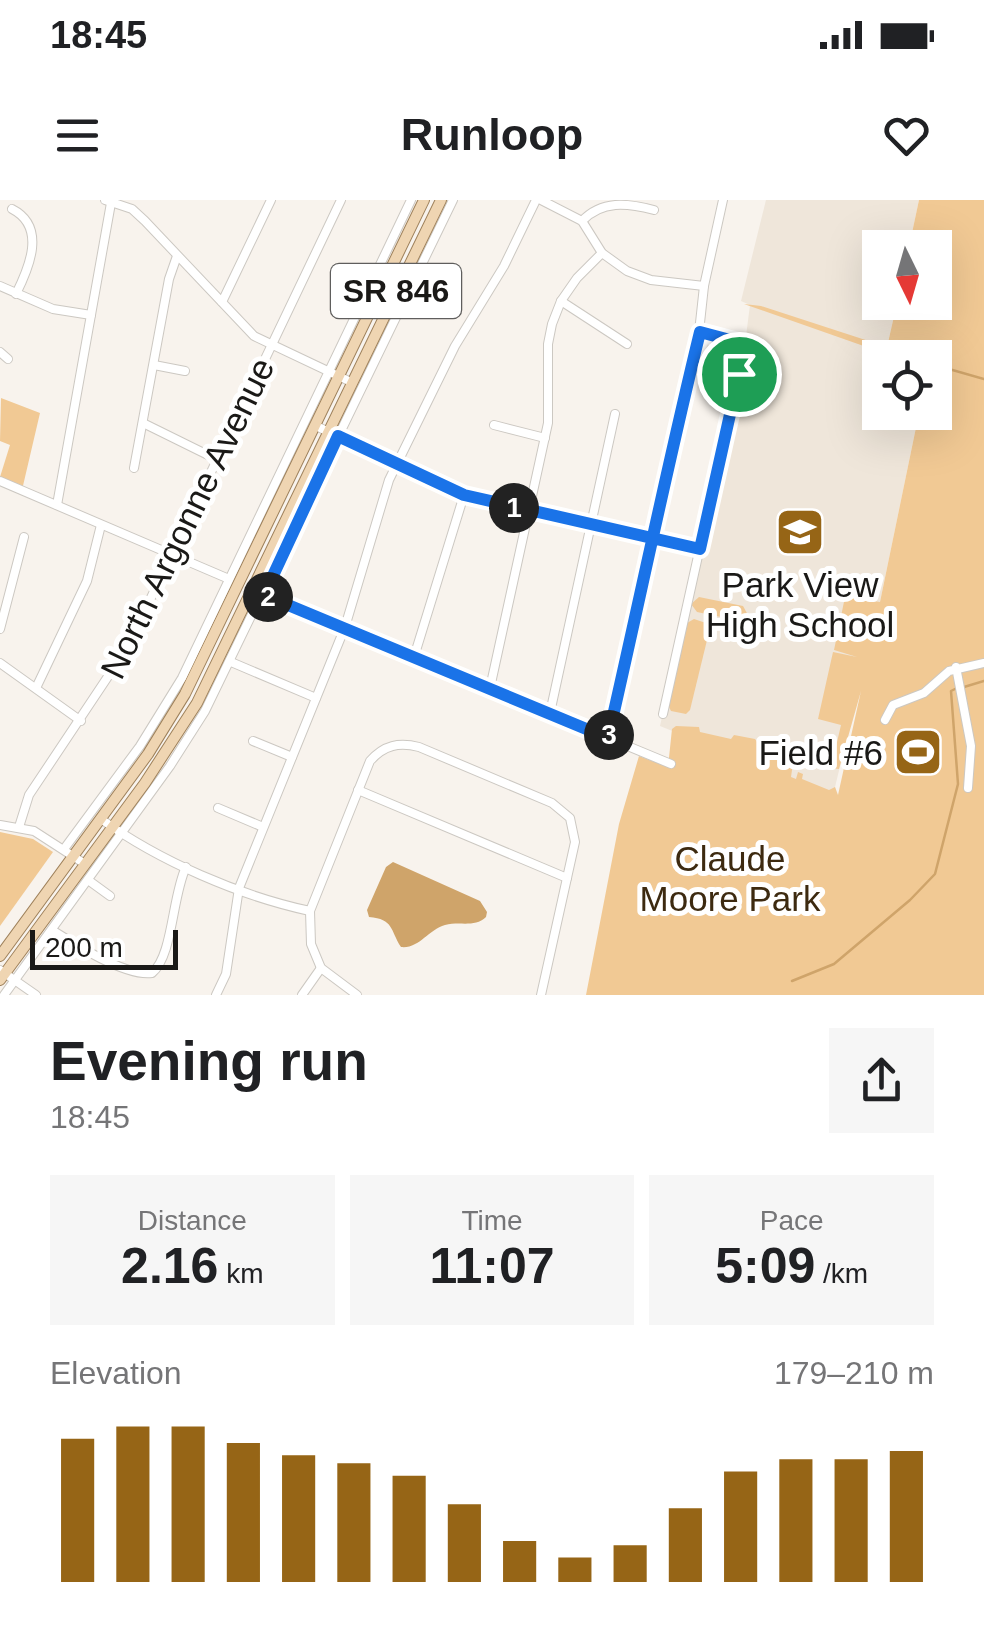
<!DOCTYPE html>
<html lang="en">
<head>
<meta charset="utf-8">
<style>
  body { margin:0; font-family:Helvetica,sans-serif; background:#f6f6f6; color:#202124; height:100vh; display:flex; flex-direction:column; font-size:38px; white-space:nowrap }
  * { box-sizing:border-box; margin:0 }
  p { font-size:32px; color:#757577 }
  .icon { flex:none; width:55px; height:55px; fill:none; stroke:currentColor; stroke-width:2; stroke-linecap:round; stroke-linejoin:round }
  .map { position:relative; height:795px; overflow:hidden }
  .panel { display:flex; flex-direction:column; background:#fff; flex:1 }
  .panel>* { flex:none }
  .needle { width:65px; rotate:175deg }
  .tools { position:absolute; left:862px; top:30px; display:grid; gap:20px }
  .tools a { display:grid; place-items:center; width:90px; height:90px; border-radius:0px; background:#fff; box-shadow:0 10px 40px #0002; font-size:50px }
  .scale { position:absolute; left:30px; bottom:25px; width:148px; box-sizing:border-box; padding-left:10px; border:5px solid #1a1917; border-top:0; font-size:28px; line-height:35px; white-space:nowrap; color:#1a1917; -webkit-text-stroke:8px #fff; paint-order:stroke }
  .pin { position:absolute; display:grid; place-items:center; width:85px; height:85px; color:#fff; margin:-42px; border:5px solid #fff; border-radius:50%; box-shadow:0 2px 10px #0007 }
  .km { position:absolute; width:50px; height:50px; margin:-25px; border-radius:50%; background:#222; color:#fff; font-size:28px; line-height:50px; text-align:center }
  .round { display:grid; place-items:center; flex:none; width:105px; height:105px; border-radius:0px; background:#f6f6f6 }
  .headline { display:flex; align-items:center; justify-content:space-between; height:170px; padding:0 50px }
  h1 { font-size:55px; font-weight:700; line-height:75px }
  .metrics { display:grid; grid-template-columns:repeat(3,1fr); gap:15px; height:170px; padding:10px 50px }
  .metrics div { display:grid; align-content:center; border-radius:0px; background:#f6f6f6; text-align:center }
  .metrics b { font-size:50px; font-weight:700 }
  .metrics small { font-size:28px; font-weight:400 }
  .metrics p { font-size:28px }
  .chart { height:280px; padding:20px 50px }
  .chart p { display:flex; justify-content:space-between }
  .chart svg { width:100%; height:180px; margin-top:10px; stroke:#966516; stroke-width:6 }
  .status { display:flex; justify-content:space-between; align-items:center; height:70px; padding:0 50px; background:#fff; direction:ltr }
  .status svg { height:28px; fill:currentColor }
  header { display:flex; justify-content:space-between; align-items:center; height:130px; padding:0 50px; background:#fff; font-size:45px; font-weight:700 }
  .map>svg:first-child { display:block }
  .built { fill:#efe6da }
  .green { fill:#f1c994 }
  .water { fill:#cfa46a }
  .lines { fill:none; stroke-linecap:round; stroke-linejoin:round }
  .stream { stroke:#cfa46a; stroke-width:2.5 }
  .minor-casing { stroke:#ccc8c2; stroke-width:10 }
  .major-casing { stroke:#9e815b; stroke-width:12 }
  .minor { stroke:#fff; stroke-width:8 }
  .major { stroke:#efd5b2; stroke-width:10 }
  .route-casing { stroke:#fff; stroke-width:20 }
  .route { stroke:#1a73e8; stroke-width:12 }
  .labels { text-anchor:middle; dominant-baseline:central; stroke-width:10; stroke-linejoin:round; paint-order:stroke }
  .shield { fill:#fff; stroke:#5f5e5d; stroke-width:2.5 }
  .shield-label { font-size:32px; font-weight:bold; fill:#1a1917 }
  .street-label { font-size:35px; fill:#1a1917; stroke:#fff }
  .poi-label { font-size:35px; fill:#1a1917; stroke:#fff }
  .park-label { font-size:35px; fill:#3d2a10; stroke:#fff }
</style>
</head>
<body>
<div class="status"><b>18:45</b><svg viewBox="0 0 49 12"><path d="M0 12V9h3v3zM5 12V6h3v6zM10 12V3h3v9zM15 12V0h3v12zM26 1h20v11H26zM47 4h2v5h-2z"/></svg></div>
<header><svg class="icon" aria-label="menu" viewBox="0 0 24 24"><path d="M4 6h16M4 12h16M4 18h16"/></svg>Runloop<svg class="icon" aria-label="heart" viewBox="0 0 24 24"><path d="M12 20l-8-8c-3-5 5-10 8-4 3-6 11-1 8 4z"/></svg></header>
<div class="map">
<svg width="984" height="795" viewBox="0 0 984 795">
  <rect width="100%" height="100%" fill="#f8f3ed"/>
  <polygon class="built" points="766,0 919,0 909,47 880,48 880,102 897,103 886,151 903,157 880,158 880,212 919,213 880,402 835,587 837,598 660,526 745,144 750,105 741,101"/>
  <g class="green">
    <polygon points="919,0 984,0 984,795 586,795 619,624 639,556 668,567 672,529 676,526 699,527 700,532 731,539 734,535 755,539 761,547 769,545 767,554 805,562 804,565 793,563 791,577 796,579 798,572 803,574 802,579 829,590 835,587 838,595 861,491 839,569 831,568 841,525 818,519 833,452 857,457 834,450 845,397 880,402 919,213 935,212 935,158 895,157 744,104 761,106 887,147 897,103 935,102 935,48 909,47"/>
    <polygon points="1,198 40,213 22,290 0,277 10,245 0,241"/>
    <polygon points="699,397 743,406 748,415 740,421 697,412 691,404"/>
    <polygon points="694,419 706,423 709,432 690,510 686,514 671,511 668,505 687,423"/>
    <polygon points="0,632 33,639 53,652 0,726"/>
  </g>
  <path class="water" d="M 393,662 L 480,701 L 487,712 L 486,717 C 475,728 460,721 445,725 C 428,730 419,749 401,747 C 390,730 394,719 369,717 L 367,710 L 386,667 Z"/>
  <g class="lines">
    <g class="stream">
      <polyline points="935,165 984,179"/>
      <polyline points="964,487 984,481"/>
      <polyline points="792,781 834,764 910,700 935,674 958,584 951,491 955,489"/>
    </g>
    <g class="minor-casing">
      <g id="minor">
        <polyline points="105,0 132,9 145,21 254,136 351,182"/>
        <polyline points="541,0 582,21 602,53 627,71 651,80 704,86"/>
        <path d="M 12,9 C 47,27 29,68 16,94"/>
        <path d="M 582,21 C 602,0 627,3 654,10"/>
        <polyline points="0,86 53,109 91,115"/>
        <polyline points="561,101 627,144"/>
        <polyline points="222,102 271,0"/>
        <polyline points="0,152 8,159"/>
        <polyline points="154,165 185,171"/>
        <polyline points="143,223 216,259"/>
        <polyline points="494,225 545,238"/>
        <polyline points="316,226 464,295 700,349"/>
        <polyline points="134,268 169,79 177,56"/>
        <polyline points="0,281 229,379"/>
        <polyline points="57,305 111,3"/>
        <polyline points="264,395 671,564"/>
        <polyline points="0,429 24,337"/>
        <polyline points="414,457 464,295"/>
        <polyline points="231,462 316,498"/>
        <polyline points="0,463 81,521"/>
        <polyline points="956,467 971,546 968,588"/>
        <polyline points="36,488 87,381 101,325"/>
        <polyline points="490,488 548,223 548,144 552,124 561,101 577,78 602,53"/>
        <polyline points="550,513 615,214"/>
        <polyline points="663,514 745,144 699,132"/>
        <polyline points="885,520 893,505 924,493 949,471 984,463"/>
        <polyline points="608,537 699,132 704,86 723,0"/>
        <polyline points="253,541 292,557"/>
        <polyline points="358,590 567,678"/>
        <polyline points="218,608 263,627"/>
        <path d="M 101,619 C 159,661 240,696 310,711"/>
        <polyline points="0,625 34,631 85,664"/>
        <polyline points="19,627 29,595 127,448 341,0"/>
        <polyline points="64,649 140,546 182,478 411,0"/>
        <polyline points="88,680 110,696"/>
        <path d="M 52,730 C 74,744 126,777 152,773 C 173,756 172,696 186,667"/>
        <polyline points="0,770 36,795"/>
        <polyline points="4,795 170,566 205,511 453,0"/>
        <polyline points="216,795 226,774 239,688 345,427 389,280 455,146 504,66 536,0"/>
        <polyline points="302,795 321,768"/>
        <path d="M 357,795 L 321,768 L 311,744 L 310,711 L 370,561 C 384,545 399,542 419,547 L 552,603 L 570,618 L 575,642 L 541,795"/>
      </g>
    </g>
    <g class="major-casing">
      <g id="major">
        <polyline points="0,756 148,554 185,494 424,0"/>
        <polyline points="0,780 145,583 197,503 441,0"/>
      </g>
    </g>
    <use href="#minor" class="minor"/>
    <use href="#major" class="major"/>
  </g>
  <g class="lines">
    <g class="route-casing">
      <path id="route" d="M 739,174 L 700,349 L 464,295 L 338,236 L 264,395 L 608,538 C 639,403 667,267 700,132 L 745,144 L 739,174"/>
    </g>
    <use href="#route" class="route"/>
  </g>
  <defs>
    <g id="school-square" transform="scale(2.5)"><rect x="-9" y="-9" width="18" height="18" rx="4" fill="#966516" stroke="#fff"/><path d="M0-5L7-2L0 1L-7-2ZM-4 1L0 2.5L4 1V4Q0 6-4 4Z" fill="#fff"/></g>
    <g id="stadium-square" transform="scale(2.5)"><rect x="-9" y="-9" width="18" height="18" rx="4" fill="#966516" stroke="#fff"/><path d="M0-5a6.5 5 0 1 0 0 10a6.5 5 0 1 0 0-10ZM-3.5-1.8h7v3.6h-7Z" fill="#fff"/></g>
  </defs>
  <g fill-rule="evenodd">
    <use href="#school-square" x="800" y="332"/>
    <use href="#stadium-square" x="918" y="552"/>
  </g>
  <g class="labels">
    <rect class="shield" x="331" y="64" width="130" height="54" rx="8"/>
    <g class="shield-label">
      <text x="396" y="91">SR 846</text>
    </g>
    <g class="street-label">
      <text transform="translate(187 318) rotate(-64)">North Argonne Avenue</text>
    </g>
    <g class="poi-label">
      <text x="800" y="384">Park View<tspan x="800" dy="40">High School</tspan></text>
      <text x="883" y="552" text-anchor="end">Field #6</text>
    </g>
    <g class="park-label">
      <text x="730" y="658">Claude<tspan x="730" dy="40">Moore Park</tspan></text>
    </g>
  </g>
</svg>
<div class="tools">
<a><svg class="needle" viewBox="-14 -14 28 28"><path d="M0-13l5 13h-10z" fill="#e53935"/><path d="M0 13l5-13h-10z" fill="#757577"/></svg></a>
<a><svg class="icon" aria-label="locate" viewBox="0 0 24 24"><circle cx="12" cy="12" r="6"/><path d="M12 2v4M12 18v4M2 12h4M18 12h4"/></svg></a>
</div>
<div class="scale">200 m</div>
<div class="pin" style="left:739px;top:174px;background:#1e9e55"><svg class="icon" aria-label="arrive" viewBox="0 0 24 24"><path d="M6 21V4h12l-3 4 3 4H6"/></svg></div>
<b class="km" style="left:514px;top:308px">1</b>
<b class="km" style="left:268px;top:397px">2</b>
<b class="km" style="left:609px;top:535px">3</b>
</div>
<section class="panel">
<div class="headline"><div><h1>Evening run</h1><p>18:45</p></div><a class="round"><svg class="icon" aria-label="share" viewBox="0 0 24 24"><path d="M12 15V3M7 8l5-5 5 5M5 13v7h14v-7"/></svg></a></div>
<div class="metrics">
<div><p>Distance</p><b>2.16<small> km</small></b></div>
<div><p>Time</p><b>11:07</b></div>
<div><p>Pace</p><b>5:09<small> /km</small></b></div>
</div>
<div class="chart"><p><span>Elevation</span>179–210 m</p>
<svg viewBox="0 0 160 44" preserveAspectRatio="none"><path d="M5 44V9M15 44V6M25 44V6M35 44V10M45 44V13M55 44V15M65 44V18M75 44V25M85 44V34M95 44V38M105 44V35M115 44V26M125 44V17M135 44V14M145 44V14M155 44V12"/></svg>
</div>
</section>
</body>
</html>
